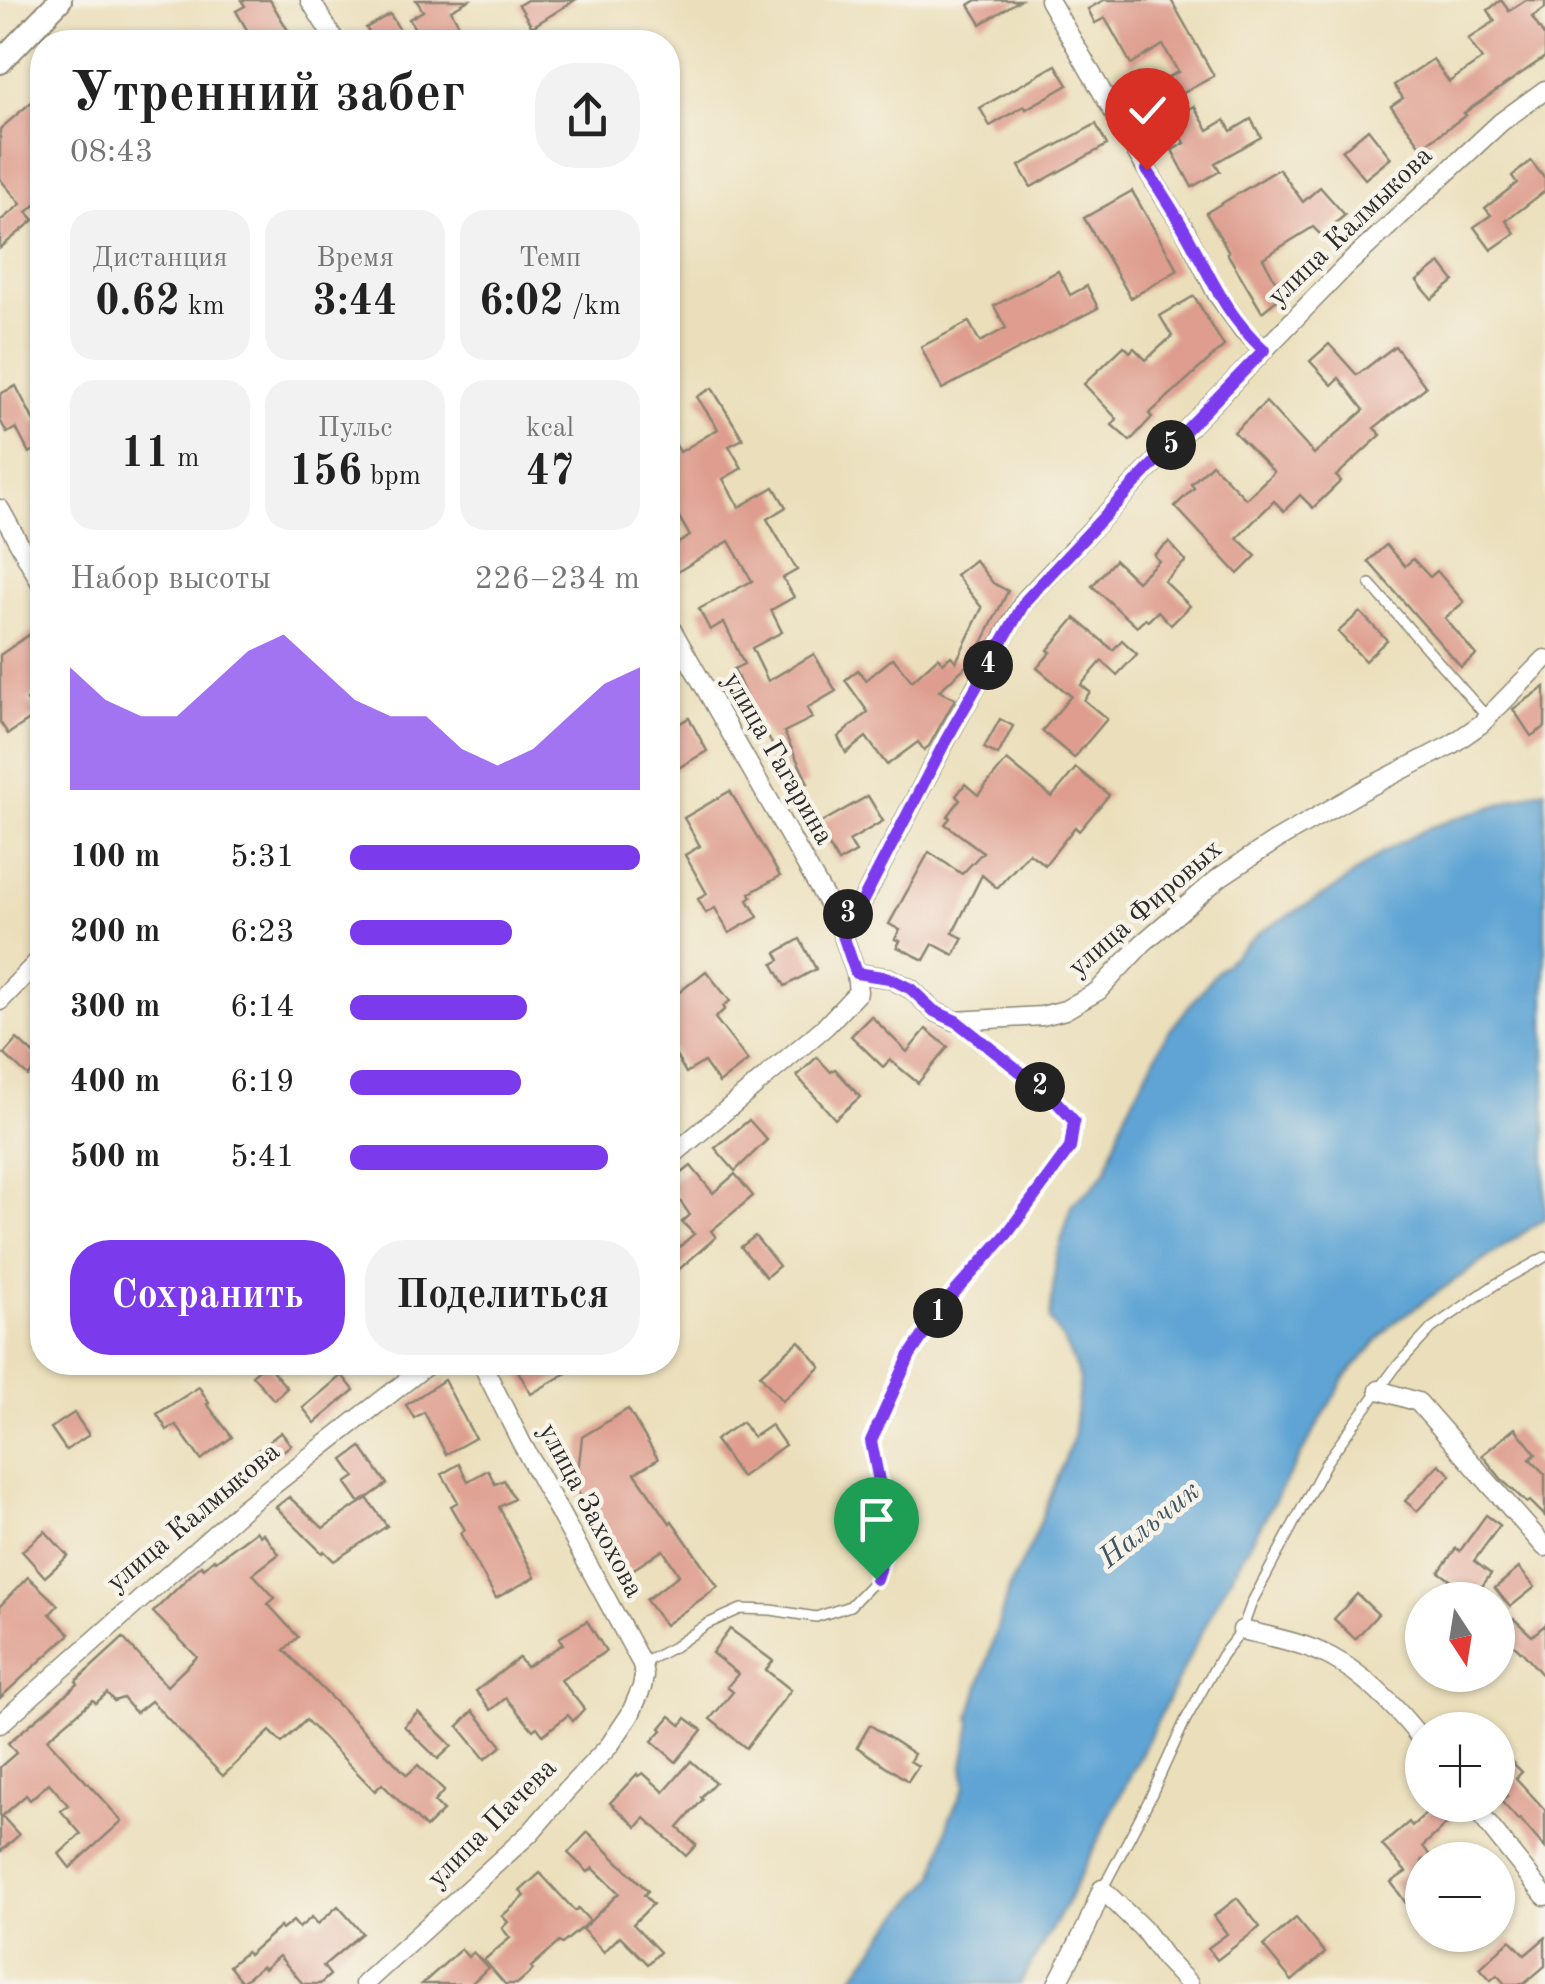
<!DOCTYPE html>
<html lang="ru">
<head>
<meta charset="utf-8">
<style>
  body { margin:0; font-family:"Old Standard TT",serif; background:#f2f2f2; color:#222; height:100vh; display:flex; flex-direction:column; font-size:38px; white-space:nowrap }
  * { box-sizing:border-box; margin:0 }
  p { font-size:32px; color:#767676 }
  .icon { flex:none; width:55px; height:55px; fill:none; stroke:currentColor; stroke-width:2; stroke-linecap:round; stroke-linejoin:round }
  .map { position:relative; flex:1; overflow:hidden }
  .sheet { position:absolute; left:30px; top:30px; width:650px; height:1345px; display:flex; flex-direction:column; background:#fff; border-radius:40px; box-shadow:0 2px 8px #0004 }
  .sheet>* { flex:none }
  .needle { width:65px; rotate:168deg }
  .tools { position:absolute; left:1405px; top:1582px; display:grid; gap:20px }
  .tools a { display:grid; place-items:center; width:110px; height:110px; border-radius:50%; background:#fff; box-shadow:0 2px 8px #0004; font-size:50px }
  .pin { position:absolute; display:grid; place-items:center; width:85px; height:85px; color:#fff; margin:-102px -42px; border-radius:50% 50% 50% 0; rotate:-45deg; box-shadow:0 0 10px #0007 }
  .pin .icon { rotate:45deg }
  .km { position:absolute; width:50px; height:50px; margin:-25px; border-radius:50%; background:#222; color:#fff; font-size:28px; line-height:50px; text-align:center }
  .round { display:grid; place-items:center; flex:none; width:105px; height:105px; border-radius:40px; background:#f2f2f2 }
  .head { display:flex; align-items:center; justify-content:space-between; height:170px; padding:0 40px }
  h1 { font-size:55px; font-weight:700; line-height:75px }
  .metrics { display:grid; grid-template-columns:repeat(3,1fr); gap:15px; height:170px; padding:10px 40px }
  .metrics div { display:grid; align-content:center; border-radius:25px; background:#f2f2f2; text-align:center }
  .metrics b { font-size:42px; font-weight:700 }
  .metrics small { font-size:28px; font-weight:400 }
  .metrics p { font-size:28px }
  .chart { height:280px; padding:20px 40px }
  .chart p { display:flex; justify-content:space-between }
  .chart svg { width:100%; height:180px; margin-top:10px; fill:#7c3aed; opacity:.7 }
  .primary-button { display:flex; gap:20px; margin-top:auto; padding:20px 40px }
  .primary-button a { flex:1; height:115px; border-radius:40px; background:#7c3aed; color:#fff; font-size:40px; font-weight:700; line-height:115px; text-align:center }
  .primary-button a+a { background:#f2f2f2; color:#222 }
  ul { padding:0 40px; list-style:none; font-size:32px }
  li { display:grid; grid-template-columns:160px 120px 1fr; align-items:center; height:75px }
  li i { height:25px; border-radius:12px; background:#7c3aed }
  .map>svg:first-child { display:block }
  .water { fill:#5ea4d4; stroke:#446880; stroke-width:2.5 }
  .building { fill:#de9d8e }
  .lines { fill:none; stroke-linecap:round; stroke-linejoin:round }
  .service-casing { stroke:#8b8573; stroke-width:12 }
  .minor-casing { stroke:#8b8573; stroke-width:21 }
  .tertiary-casing { stroke:#8b8573; stroke-width:26 }
  .service { stroke:#fff; stroke-width:9 }
  .minor { stroke:#fff; stroke-width:18 }
  .tertiary { stroke:#fff; stroke-width:22 }
  .route-casing { stroke:#fff; stroke-width:20 }
  .route { stroke:#7c3aed; stroke-width:12 }
  .labels { text-anchor:middle; dominant-baseline:central; stroke-width:9; stroke-linejoin:round; paint-order:stroke }
  .street-label { font-size:28px; fill:#2b2b2b; stroke:#f7f3e8 }
  .water-label { font-size:30px; font-style:italic; fill:#3d5566; stroke:#f7f3e8 }
</style>
</head>
<body>
<div class="map">
<svg width="1545" height="1984" viewBox="0 0 1545 1984">
  <rect width="100%" height="100%" fill="#f7f3e8"/>
  <filter id="ink" filterUnits="userSpaceOnUse"><feTurbulence type="fractalNoise" baseFrequency=".01" numOctaves="2"/><feDisplacementMap in="SourceGraphic" scale="20" xChannelSelector="R" yChannelSelector="G"/><feConvolveMatrix kernelMatrix="1 2 1 2 8 2 1 2 1" color-interpolation-filters="sRGB"/></filter>
  <filter id="wash" filterUnits="userSpaceOnUse"><feTurbulence type="fractalNoise" baseFrequency=".0048" numOctaves="4" result="noise"/><feDisplacementMap in="SourceGraphic" scale="40" xChannelSelector="R" yChannelSelector="G"/><feGaussianBlur stdDeviation="2.25" result="paint"/><feColorMatrix in="noise" values="0 0 0 0 0 0 0 0 0 0 0 0 0 0 0 0 0 1.4 0 .05"/><feComposite in="paint" operator="in"/></filter>
  <g filter="url(#wash)">
    <rect width="100%" height="100%" fill="#ebdfbb"/>
    <polygon class="water" points="1545,789 1545,1218 1393,1323 1344,1379 1218,1600 1068,1900 1020,1984 848,1984 890,1927 935,1876 949,1820 965,1785 963,1766 971,1724 970,1716 1010,1586 1032,1543 1073,1439 1080,1379 1065,1343 1050,1320 1056,1258 1073,1203 1092,1188 1106,1170 1124,1116 1167,1034 1217,971 1260,932 1334,889 1383,852 1428,828"/>
    <g id="blocks">
      <g class="building">
        <polygon points="241,0 270,0 295,42 254,42 236,11 245,6"/>
        <polygon points="416,0 469,0 451,10 468,42 423,42 409,19 423,11"/>
        <polygon points="527,0 575,0 532,27 519,5"/>
        <polygon points="977,0 1020,0 981,24 969,5"/>
        <polygon points="1104,0 1171,0 1214,76 1174,98 1164,79 1178,72 1163,45 1131,64 1105,18 1095,23 1088,9"/>
        <polygon points="1501,0 1509,11 1526,0 1545,0 1545,8 1532,17 1545,37 1545,57 1464,113 1466,115 1422,147 1391,106 1403,98 1394,85 1433,59 1449,82 1482,59 1468,39 1495,21 1488,10"/>
        <polygon points="390,14 404,37 395,42 375,42 366,28"/>
        <polygon points="1056,65 1068,85 1026,109 1024,106 990,126 980,108"/>
        <polygon points="42,93 42,199 27,212 34,220 0,248 0,221 21,204 0,179 0,129"/>
        <polygon points="1194,106 1208,130 1225,120 1231,131 1251,119 1261,137 1215,163 1220,171 1192,187 1172,150 1185,143 1171,120"/>
        <polygon points="1096,124 1107,145 1031,187 1019,166"/>
        <polygon points="1368,129 1391,158 1365,179 1342,151"/>
        <polygon points="1531,161 1545,179 1545,191 1506,221 1515,233 1491,250 1474,227 1491,215 1485,208 1517,183 1512,176"/>
        <polygon points="1279,169 1303,202 1320,187 1345,215 1321,235 1313,227 1263,258 1283,295 1262,312 1227,253 1229,252 1206,213"/>
        <polygon points="1132,191 1178,270 1131,298 1084,218"/>
        <polygon points="1440,263 1454,281 1432,299 1417,281"/>
        <polygon points="1058,271 1070,295 1087,286 1098,308 942,389 921,347 969,322 980,342 1006,328 994,306"/>
        <polygon points="1194,296 1224,346 1149,414 1152,417 1130,441 1112,425 1117,419 1084,384 1124,346 1130,352 1134,348 1146,360 1172,336 1160,316"/>
        <polygon points="1329,344 1357,375 1395,346 1426,387 1374,428 1381,435 1336,476 1341,481 1313,508 1300,495 1284,511 1274,501 1237,538 1256,556 1238,574 1175,506 1194,488 1191,484 1212,464 1246,499 1274,472 1234,432 1266,402 1314,454 1364,410 1339,378 1332,385 1310,361"/>
        <polygon points="16,386 35,423 42,419 42,446 29,453 16,428 7,433 0,420 0,394"/>
        <polygon points="712,388 743,439 729,446 742,468 723,479 739,507 774,487 786,507 767,519 797,570 783,578 794,597 771,610 782,632 752,648 768,681 814,654 836,691 807,708 812,718 784,732 808,783 797,789 747,699 734,669 744,664 724,622 710,630 699,609 752,581 729,541 677,572 668,555 668,549 690,536 673,507 668,510 668,431 680,452 718,429 697,397"/>
        <polygon points="1169,542 1186,561 1164,581 1190,606 1171,625 1158,611 1148,621 1145,619 1137,627 1092,586 1115,560 1137,581 1159,561 1154,555"/>
        <polygon points="1386,545 1405,566 1413,559 1430,577 1437,571 1464,602 1445,618 1476,655 1461,667 1368,561"/>
        <polygon points="975,560 993,583 1008,591 974,659 939,691 955,699 929,746 924,750 918,742 887,765 866,737 846,753 838,737 868,712 845,680 858,670 866,680 893,658 912,681 938,657 943,663 951,656 956,662 982,608 956,575"/>
        <polygon points="1360,612 1387,640 1365,661 1338,632"/>
        <polygon points="1075,618 1113,650 1122,640 1137,654 1117,675 1102,661 1081,685 1090,692 1084,700 1107,719 1074,758 1042,731 1071,696 1037,668 1051,652 1048,650"/>
        <polygon points="42,626 42,690 27,700 37,715 8,734 0,722 0,655"/>
        <polygon points="1545,687 1545,727 1531,736 1513,709"/>
        <polygon points="689,718 707,751 668,774 668,730"/>
        <polygon points="1000,719 1013,726 998,755 984,748"/>
        <polygon points="1007,760 1052,797 1076,768 1109,795 1079,831 1075,827 1045,865 1029,853 997,888 982,875 953,933 963,938 954,955 933,944 924,960 897,947 900,941 895,939 900,930 889,924 929,852 962,874 983,852 945,824 950,818 948,816 960,800 956,796 965,784 978,795"/>
        <polygon points="730,791 780,876 750,893 752,897 748,900 758,917 729,933 715,908 706,913 698,899 707,894 685,855 700,846 684,818"/>
        <polygon points="868,796 883,821 849,841 856,852 838,862 817,825"/>
        <polygon points="800,939 816,969 785,986 773,964 780,960 776,953"/>
        <polygon points="706,971 730,1001 723,1006 725,1009 715,1018 748,1061 719,1083 704,1062 686,1073 668,1042 668,1001"/>
        <polygon points="871,1016 907,1052 926,1029 948,1047 918,1083 890,1060 883,1067 851,1036"/>
        <polygon points="17,1039 41,1061 28,1076 4,1054"/>
        <polygon points="817,1057 831,1072 835,1069 860,1097 835,1119 797,1076"/>
        <polygon points="749,1120 767,1140 735,1171 715,1148"/>
        <polygon points="691,1166 713,1193 735,1174 753,1196 711,1231 716,1237 668,1279 668,1257 694,1234 682,1222 690,1215 668,1184"/>
        <polygon points="755,1236 779,1266 766,1277 741,1247"/>
        <polygon points="799,1341 821,1367 782,1401 760,1375"/>
        <polygon points="513,1362 585,1362 531,1394"/>
        <polygon points="266,1363 287,1388 274,1400 252,1375"/>
        <polygon points="342,1375 354,1390 315,1423 303,1408"/>
        <polygon points="444,1380 475,1438 446,1454 424,1412 414,1418 406,1405"/>
        <polygon points="199,1387 209,1403 207,1404 232,1437 201,1460 176,1425 167,1430 157,1414"/>
        <polygon points="628,1409 658,1459 635,1473 670,1523 672,1521 718,1587 665,1625 646,1600 679,1575 663,1550 629,1572 576,1489 582,1437"/>
        <polygon points="74,1413 89,1435 66,1450 51,1428"/>
        <polygon points="742,1422 753,1437 771,1425 785,1445 741,1477 715,1440"/>
        <polygon points="1515,1428 1536,1454 1530,1459 1545,1474 1545,1516 1530,1501 1527,1503 1503,1481 1482,1455"/>
        <polygon points="281,1432 291,1445 262,1467 252,1455"/>
        <polygon points="361,1447 387,1484 360,1503 346,1483 355,1477 343,1460"/>
        <polygon points="459,1464 468,1481 488,1470 495,1484 504,1480 514,1499 499,1507 535,1577 496,1598 460,1533 465,1530 451,1506 458,1502 442,1474"/>
        <polygon points="1439,1464 1451,1475 1417,1511 1405,1501"/>
        <polygon points="289,1497 323,1528 367,1498 387,1526 334,1561 324,1551 322,1553 276,1507"/>
        <polygon points="1486,1515 1500,1525 1474,1561 1491,1574 1474,1597 1439,1572 1456,1548 1460,1551"/>
        <polygon points="45,1531 68,1556 45,1577 22,1551"/>
        <polygon points="256,1531 260,1536 263,1533 279,1554 253,1574 275,1598 268,1604 298,1637 284,1650 407,1775 418,1765 444,1791 434,1802 443,1811 426,1828 382,1784 375,1791 306,1720 282,1743 270,1731 223,1776 151,1701 136,1713 123,1698 114,1701 107,1693 96,1703 93,1700 47,1739 122,1821 70,1868 59,1854 81,1834 61,1811 68,1805 49,1783 30,1800 26,1795 2,1816 19,1835 0,1852 0,1767 16,1753 8,1743 78,1684 76,1681 123,1638 167,1686 197,1657 153,1612 201,1565 204,1568 214,1559 216,1561"/>
        <polygon points="1519,1568 1535,1587 1510,1607 1495,1588"/>
        <polygon points="28,1577 58,1605 50,1614 70,1634 0,1698 0,1606"/>
        <polygon points="1357,1594 1378,1614 1355,1639 1334,1619"/>
        <polygon points="1514,1619 1532,1636 1545,1625 1545,1678 1523,1653 1501,1633"/>
        <polygon points="587,1621 606,1651 561,1680 584,1709 573,1721 568,1715 543,1735 537,1727 533,1730 506,1698 491,1710 476,1691 519,1658 526,1667 563,1644 559,1638"/>
        <polygon points="730,1629 773,1661 766,1670 791,1690 746,1748 710,1719 733,1692 727,1687 738,1674 712,1653"/>
        <polygon points="473,1711 502,1746 485,1759 458,1726"/>
        <polygon points="418,1712 452,1746 438,1759 404,1726"/>
        <polygon points="670,1716 681,1725 686,1718 702,1730 676,1762 652,1741 662,1730 660,1728"/>
        <polygon points="870,1725 914,1754 910,1761 918,1766 908,1781 857,1747"/>
        <polygon points="1509,1759 1522,1772 1516,1778 1545,1810 1545,1848 1520,1819 1518,1820 1501,1801 1507,1796 1498,1787 1498,1771"/>
        <polygon points="691,1761 715,1782 701,1797 703,1799 678,1828 696,1845 686,1856 645,1818 637,1827 610,1803 637,1774 638,1776 643,1773 664,1792"/>
        <polygon points="1435,1805 1442,1805 1453,1818 1423,1846 1433,1860 1422,1860 1422,1904 1416,1909 1410,1909 1391,1882 1406,1872 1382,1845 1409,1822 1412,1826"/>
        <polygon points="588,1832 648,1891 644,1895 653,1904 633,1924 660,1952 648,1964 620,1936 604,1952 582,1929 619,1893 593,1868 588,1872 568,1853"/>
        <polygon points="540,1873 575,1911 578,1908 590,1921 562,1944 559,1942 531,1967 533,1970 517,1984 505,1984 484,1960 510,1938 502,1928 508,1922 502,1916 525,1896 520,1891"/>
        <polygon points="1237,1898 1260,1927 1217,1960 1208,1948 1227,1934 1214,1916"/>
        <polygon points="338,1906 362,1933 323,1966 330,1975 320,1984 303,1984 279,1956 264,1969 262,1966 242,1982 229,1966 246,1952 248,1955 280,1927 282,1930 293,1921 299,1928 312,1917 318,1924"/>
        <polygon points="1296,1918 1325,1953 1292,1981 1263,1946"/>
        <polygon points="1545,1938 1545,1966 1524,1984 1505,1984 1497,1975 1491,1980 1480,1968 1510,1940 1525,1955"/>
        <polygon points="461,1949 468,1957 473,1952 488,1968 471,1984 422,1984"/>
      </g>
    </g>
  </g>
  <g filter="url(#ink)">
    <use href="#blocks" fill-opacity="0" stroke="#8b8573" stroke-width="2.5"/>
    <g class="lines">
      <g class="service-casing">
        <g id="service">
          <polyline points="1370,584 1487,717"/>
          <polyline points="643,1663 674,1647 707,1624 741,1609 771,1610 816,1617 850,1606 876,1579 890,1536 871,1441 910,1355 946,1301 1007,1234 1069,1148 1074,1121 1051,1096 958,1023"/>
          <polyline points="1103,1888 1149,1800 1185,1721 1222,1655 1242,1630 1252,1602 1327,1461 1395,1368 1432,1328 1496,1284 1545,1257"/>
        </g>
      </g>
      <g class="minor-casing">
        <g id="minor">
          <polyline points="310,0 336,42"/>
          <polyline points="1049,0 1147,170 1185,230 1217,294 1243,330 1264,350"/>
          <polyline points="0,509 42,585"/>
          <polyline points="668,623 838,921 856,973 858,992 826,1026 668,1159"/>
          <polyline points="838,921 860,906 946,740 1025,600 1156,461 1347,265 1501,122 1545,90"/>
          <polyline points="856,973 889,978 911,989 934,1011 955,1021 1042,1016 1065,1010 1098,991 1143,943 1220,877 1275,841 1367,788 1451,745 1481,724 1545,659"/>
          <polyline points="0,1001 42,957"/>
          <polyline points="1379,1390 1418,1402 1545,1547"/>
          <path d="M 1242,1630 C 1272,1637 1304,1643 1331,1657 C 1368,1677 1397,1708 1422,1740"/>
          <polyline points="0,1724 244,1508 431,1362"/>
          <polyline points="1473,1805 1545,1896"/>
          <polyline points="364,1984 531,1832 567,1790 609,1746 630,1715 642,1687 644,1676 642,1664 521,1442 481,1362"/>
          <polyline points="1057,1984 1087,1926 1102,1889 1143,1929 1166,1960 1189,1984"/>
        </g>
      </g>
      <g class="tertiary-casing">
        <polyline id="tertiary" points="0,62 60,0"/>
      </g>
      <use href="#service" class="service"/>
      <use href="#minor" class="minor"/>
      <use href="#tertiary" class="tertiary"/>
    </g>
  </g>
  <g class="lines" filter="url(#ink)">
    <g class="route-casing">
      <path id="route" d="M 876,1579 L 890,1536 L 871,1441 L 910,1355 L 946,1302 L 1007,1234 L 1070,1148 L 1074,1121 L 1051,1096 L 956,1021 L 934,1011 L 911,989 L 889,978 L 856,973 L 838,921 L 860,906 L 946,740 L 1026,600 L 1156,461 L 1264,350 C 1223,312 1212,278 1185,231 C 1173,210 1160,190 1147,170"/>
    </g>
    <use href="#route" class="route"/>
  </g>
  <g class="labels">
    <g class="street-label">
      <text transform="translate(1351 227) rotate(-44)">улица Калмыкова</text>
      <text transform="translate(777 759) rotate(60)">улица Гагарина</text>
      <text transform="translate(1146 909) rotate(-41)">улица Фировых</text>
      <text transform="translate(590 1511) rotate(62)">улица Захохова</text>
      <text transform="translate(194 1518) rotate(-40)">улица Калмыкова</text>
      <text transform="translate(493 1824) rotate(-45)">улица Пачева</text>
    </g>
    <g class="water-label">
      <text transform="translate(1150 1525) rotate(-39)">Нальчик</text>
    </g>
  </g>
</svg>
<div class="tools">
<a><svg class="needle" viewBox="-14 -14 28 28"><path d="M0-13l5 13h-10z" fill="#e53935"/><path d="M0 13l5-13h-10z" fill="#767676"/></svg></a>
<a>+</a>
<a>−</a>
</div>
<div class="pin" style="left:876px;top:1579px;background:#1e9e55"><svg class="icon" aria-label="arrive" viewBox="0 0 24 24"><path d="M6 21V4h12l-3 4 3 4H6"/></svg></div>
<div class="pin" style="left:1147px;top:170px;background:#d93025"><svg class="icon" aria-label="check" viewBox="0 0 24 24"><path d="M5 12l5 5 9-10"/></svg></div>
<b class="km" style="left:938px;top:1313px">1</b>
<b class="km" style="left:1040px;top:1087px">2</b>
<b class="km" style="left:848px;top:914px">3</b>
<b class="km" style="left:988px;top:665px">4</b>
<b class="km" style="left:1171px;top:445px">5</b>
<section class="sheet">
<div class="head"><div><h1>Утренний забег</h1><p>08:43</p></div><a class="round"><svg class="icon" aria-label="share" viewBox="0 0 24 24"><path d="M12 15V3M7 8l5-5 5 5M5 13v7h14v-7"/></svg></a></div>
<div class="metrics">
<div><p>Дистанция</p><b>0.62<small> km</small></b></div>
<div><p>Время</p><b>3:44</b></div>
<div><p>Темп</p><b>6:02<small> /km</small></b></div>
</div>
<div class="metrics">
<div><b>11<small> m</small></b></div>
<div><p>Пульс</p><b>156<small> bpm</small></b></div>
<div><p>kcal</p><b>47</b></div>
</div>
<div class="chart"><p><span>Набор высоты</span>226–234 m</p>
<svg viewBox="0 0 160 44" preserveAspectRatio="none"><path d="M0 44V14L10 22L20 26L30 26L40 18L50 10L60 6L70 14L80 22L90 26L100 26L110 34L120 38L130 34L140 26L150 18L160 14V44z"/></svg>
</div>
<ul>
<li><b>100 m</b>5:31<i style="width:100%"></i></li>
<li><b>200 m</b>6:23<i style="width:56%"></i></li>
<li><b>300 m</b>6:14<i style="width:61%"></i></li>
<li><b>400 m</b>6:19<i style="width:59%"></i></li>
<li><b>500 m</b>5:41<i style="width:89%"></i></li>
</ul>
<div class="primary-button"><a>Сохранить</a><a>Поделиться</a></div>
</section>
</div>
</body>
</html>
